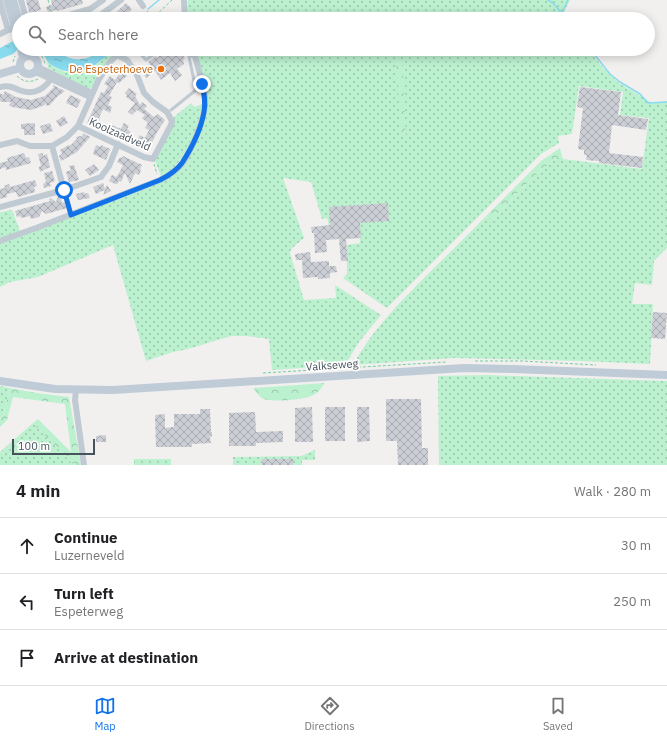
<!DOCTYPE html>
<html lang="en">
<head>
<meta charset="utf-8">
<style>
	body { margin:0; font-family:"IBM Plex Sans",sans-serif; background:#f2f2f2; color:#202124 }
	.scale { position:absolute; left:12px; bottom:10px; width:83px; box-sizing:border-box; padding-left:4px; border:2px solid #46535d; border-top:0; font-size:11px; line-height:14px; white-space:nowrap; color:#46535d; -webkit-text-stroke:3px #fff; paint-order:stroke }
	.stop { position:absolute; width:12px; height:12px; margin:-9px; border:3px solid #1273e9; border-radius:50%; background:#fff }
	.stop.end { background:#1273e9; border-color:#fff; box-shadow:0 1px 4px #0008 }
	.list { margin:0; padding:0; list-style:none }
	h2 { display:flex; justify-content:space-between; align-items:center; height:52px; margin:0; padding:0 16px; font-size:17px }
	h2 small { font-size:13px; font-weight:400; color:#757577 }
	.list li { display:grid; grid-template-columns:26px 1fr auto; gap:12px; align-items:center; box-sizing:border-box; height:56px; padding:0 16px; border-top:1px solid #e0e0e0 }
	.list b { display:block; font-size:15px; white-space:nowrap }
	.list p { margin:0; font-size:13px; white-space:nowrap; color:#757577 }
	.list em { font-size:13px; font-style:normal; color:#757577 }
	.icon { flex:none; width:22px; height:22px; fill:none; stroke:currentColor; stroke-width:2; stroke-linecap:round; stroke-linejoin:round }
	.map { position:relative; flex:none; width:667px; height:465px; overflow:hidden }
	.search { position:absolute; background:#fff; box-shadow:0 2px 10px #0003; left:12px; right:12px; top:12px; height:44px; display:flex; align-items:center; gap:10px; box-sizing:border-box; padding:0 14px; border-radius:22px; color:#757577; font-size:15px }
	.sheet { height:220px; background:#fff }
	nav { display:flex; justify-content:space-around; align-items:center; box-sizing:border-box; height:56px; border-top:1px solid #e0e0e0; background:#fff; font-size:11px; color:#757577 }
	nav a { display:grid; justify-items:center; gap:2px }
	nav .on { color:#1273e9 }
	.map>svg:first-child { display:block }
	.green { fill:url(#green-dots) }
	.forest { fill:url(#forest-crowns) }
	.water { fill:url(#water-ripples) }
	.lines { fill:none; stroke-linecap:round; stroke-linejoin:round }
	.stream { stroke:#88dbef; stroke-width:1.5 }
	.building { fill:url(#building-cross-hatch) }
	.path { stroke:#73d0a1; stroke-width:1; stroke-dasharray:3 2; stroke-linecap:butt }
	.lane { stroke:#bfcad2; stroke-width:3 }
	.street { stroke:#bfcad2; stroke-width:6 }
	.secondary { stroke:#bfcbd7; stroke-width:8 }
	.route { stroke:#1273e9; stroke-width:5 }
	.food-dot { fill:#e8710a; stroke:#fff; stroke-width:1.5 }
	.labels { text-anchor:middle; stroke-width:3.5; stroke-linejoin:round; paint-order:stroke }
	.food-label { font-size:11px; fill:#c56008; stroke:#fff; text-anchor:end }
	.street-label { font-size:11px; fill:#46535d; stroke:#fff }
</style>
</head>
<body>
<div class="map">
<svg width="667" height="465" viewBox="0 0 667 465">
	<defs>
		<pattern id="green-dots" width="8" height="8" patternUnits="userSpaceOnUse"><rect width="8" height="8" fill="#bcf1d0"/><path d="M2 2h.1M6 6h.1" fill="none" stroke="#9bc6ac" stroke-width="1.8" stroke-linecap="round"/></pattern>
		<pattern id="forest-crowns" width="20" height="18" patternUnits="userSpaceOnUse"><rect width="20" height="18" fill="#bcf1d0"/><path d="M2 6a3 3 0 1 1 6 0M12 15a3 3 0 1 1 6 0" fill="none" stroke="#9bc6ac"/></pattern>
		<pattern id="water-ripples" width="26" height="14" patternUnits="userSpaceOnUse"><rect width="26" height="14" fill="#88dbef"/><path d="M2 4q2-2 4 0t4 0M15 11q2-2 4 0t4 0" fill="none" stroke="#71b4c5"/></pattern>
		<pattern id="building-cross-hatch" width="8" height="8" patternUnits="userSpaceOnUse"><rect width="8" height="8" fill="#cbced4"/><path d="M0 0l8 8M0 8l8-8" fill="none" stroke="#a7aaaf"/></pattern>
	</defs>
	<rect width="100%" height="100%" fill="#f2efef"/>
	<path class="green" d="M188,0H570L562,16L565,19H188Z
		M114,49H120L103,67L93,87L90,88H86L48,68L47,61L52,66L65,72L91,68L101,61Z
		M195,49H588L604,69L619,83L652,103L667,101V248L654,261L652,285L635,283L632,304H653L650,364L582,361L454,358L353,365C372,330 399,303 427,275C446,256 466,237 485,217L492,219L497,215C510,201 546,161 562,156L563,159L642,169L649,118L620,115L623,92L579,86L572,134L558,136L559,143L541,154L387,308L343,278L347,274V245L360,243L358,224L329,227L327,218L322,219L311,182L283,178L304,238L291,249L290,253L304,300L336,298L335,285L381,315L359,342L345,365L272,370L269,339L246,336H231L188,349L173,352L146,361L113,245L38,277L10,282L0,287V244L140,189L177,171L206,110Z
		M191,103L194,107L202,104C201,122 186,158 172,169C168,172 164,174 161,176L155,161L174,117Z
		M12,210L20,231L0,238V212Z
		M485,375L667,381V465H439L438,376Z
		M0,386L10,388L3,415L0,419Z
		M33,423L74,465H0V452Z
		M315,450V460H302V465H233V457L301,456Z
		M134,459H171V465H134Z"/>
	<path class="forest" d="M396,59H402L406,139L401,136Z
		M560,148L562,156C546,161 510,201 497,215L492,219L485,217L541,161Z
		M325,383C321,388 318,394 311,396C303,400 270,403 262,398C258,396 256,391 253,388Z
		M10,388L37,393L69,397L81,465H74L33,423L38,419L71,452L65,404L13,397L7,420L0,427V419L3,415Z"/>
	<path class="water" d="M19,38V48L13,54L0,59V48Z
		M39,49C44,49 50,48 55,49C59,50 62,54 65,56C78,63 92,58 102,49H114C95,67 79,80 53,66C46,63 45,54 39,49Z"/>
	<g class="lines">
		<path class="stream" d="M548,0L553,3L567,19
			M148,9L159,0
			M562,13L568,0
			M590,49L610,74L620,82L640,94L648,103L667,102"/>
	</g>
	<path class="building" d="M26,0H38L41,10L36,11L37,14L30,16Z
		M51,0H82L83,4L57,11L56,10L48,12L46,7L52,5Z
		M126,3L132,9L122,19H109Z
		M169,49H178L185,58L183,60L184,64L177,69L182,75L175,81L170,73L161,80L155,71L146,78L143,73L151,67L148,62L156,56L157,58Z
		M120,65H122L127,70L124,73L127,76L119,83L117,82L109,96L112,97L108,105L112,107L110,113L103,109L99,118L100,119L98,124L92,123L91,125L87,123L101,92L104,93L108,86L104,84L110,76L115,80L120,73L116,69Z
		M53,85L65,91L57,97L50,105L47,106L45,103V105L31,110L12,107L9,105L11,102H2L0,101V93L3,95L5,91L16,97L31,100L45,96L54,87Z
		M580,87L621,92L618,115L648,119L646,130L612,125L609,153L643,157L642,168L599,163V161L586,160L587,155H584V150L578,149L583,108L577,107Z
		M129,88L137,94L135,96L140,105L142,102L147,106L144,109L154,117L158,114L165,120L157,132L148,151L139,147L141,141L138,139L140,135L145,138L149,130L145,128L148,123L142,118L145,115L137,110L132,115L128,112L135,103L126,97L127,95L125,93Z
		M70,95L81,100L77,108L66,103Z
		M64,116L68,123L60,127L56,121Z
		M35,123V135H24V129H21V124Z
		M50,123L53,131L43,134L40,126Z
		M124,123L129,126L127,129L131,132L126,141L108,133L112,125L121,129Z
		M83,133L90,137L77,152L61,161L59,156L62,154L60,150L69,145L70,146L77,139L76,137L81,136L82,137Z
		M96,145L100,147L101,145L110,149L106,160L93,154Z
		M24,153L26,158L29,157L31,163L6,170V167L0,169V163L8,161L7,158Z
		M43,153V156L47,154L50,167L40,172L39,167L41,166L38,154Z
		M123,156L142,165L140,169L141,170L139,175L135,173L130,184L125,173L121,182L119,181L117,184H115L109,181L112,175L116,177L118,175L123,165L117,162L120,157L122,158Z
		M94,164L99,170L90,176L85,170Z
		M74,165L79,180L69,182L66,172L71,170L69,166Z
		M52,171L55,181L50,183L51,186L44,188L43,184L46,182L44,173Z
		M35,180L37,186L34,187L35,192L18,197L16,192L7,194V197L0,199V189L5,188L4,186L9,184L10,187Z
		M103,183L105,189L107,185L111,191L103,195L105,190L96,194L93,187Z
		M84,192L85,194L88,193L90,198L78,200L76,194Z
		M58,196H60L62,203L65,202L67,208L46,214L42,211L39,217L31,219L30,216L21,218L20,216L17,217L15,211L50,201L49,199L51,198L56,202Z
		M388,203L389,221L360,223L361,238L346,239L348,261H341L339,239L326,240L327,252L315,253L314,233H312L311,227L330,225L329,207Z
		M310,252L311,262L329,261V266H336L337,272L330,273V278L318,279V277L303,278L302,260H296L295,254Z
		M653,312L667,313L665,339L651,338Z
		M386,399H421L422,448H428V465H398L397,441H386Z
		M312,407L313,442H295V408Z
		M325,407H345V441H325Z
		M357,407H369L370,441L357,442Z
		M200,409H210L211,432H212V436L210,437L211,443L192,444V447H156L155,415L165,414V428L174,427V414H200Z
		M255,412L256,432L283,431V442L256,443V446H229V413Z
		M106,435V442H96V436Z
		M262,459H293V465H262Z"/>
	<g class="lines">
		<path class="path" d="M48,0L52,15
			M147,11L152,18
			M152,19L172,0
			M29,49C38,50 43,55 45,64
			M13,62L15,56
			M17,76C23,82 30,83 38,79
			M154,164L157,174
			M66,196L69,209
			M475,361H522L596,365
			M263,373L446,362"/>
		<path class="lane" d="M136,49L146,60L157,52L155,49
			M157,52L164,49
			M171,110L196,90L189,57L195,55"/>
		<path class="street" d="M21,0L26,19
			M139,0L143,6
			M184,0L185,19
			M0,2L8,30
			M55,19L90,9L103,0
			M95,19L121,0
			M0,34L8,30L19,27
			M38,67L92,93
			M36,72L90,97
			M0,87C8,85 12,87 19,90C34,96 46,89 53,75
			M78,126L144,157L153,159L171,125L172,121L167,112L153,102L144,93L137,75L127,60L117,55
			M0,145L17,141L30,146H52L67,137L78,126L99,79L110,62L123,49
			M52,146L64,190
			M0,207L64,190L101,177L109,166L118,144
			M0,241L36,228L160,180C168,176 176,171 182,164C192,149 207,115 205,97C203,81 197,65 193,49
			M76,390L75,400L84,465"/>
		<path class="secondary" d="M7,0L19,42
			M13,0L19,21
			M21,49L23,58
			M20 65a9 9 0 1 1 18 0a9 9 0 1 1-18 0Z
			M0,74L20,68
			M0,381L55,389L113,390L464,368L513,369L667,375"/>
	</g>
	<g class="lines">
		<path class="route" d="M64,190L71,215L160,180C168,176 176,171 182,163C191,149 201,129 204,112C206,102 204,93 202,84"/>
	</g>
	<circle class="food-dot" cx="161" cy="69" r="4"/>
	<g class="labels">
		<g class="food-label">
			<text x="153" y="73">De Espeterhoeve</text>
		</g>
		<g class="street-label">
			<text transform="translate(120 134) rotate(24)" y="4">Koolzaadveld</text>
			<text transform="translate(332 365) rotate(-4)" y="4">Valkseweg</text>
		</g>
	</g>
</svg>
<div class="scale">100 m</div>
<div class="stop" style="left:64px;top:190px"></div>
<div class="stop end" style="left:202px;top:84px"></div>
<div class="search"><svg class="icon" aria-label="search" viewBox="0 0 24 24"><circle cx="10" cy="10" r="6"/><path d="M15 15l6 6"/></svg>Search here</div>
</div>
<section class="sheet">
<h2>4 min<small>Walk · 280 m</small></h2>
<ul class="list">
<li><svg class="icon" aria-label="ahead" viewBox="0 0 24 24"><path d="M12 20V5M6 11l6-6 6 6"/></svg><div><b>Continue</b><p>Luzerneveld</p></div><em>30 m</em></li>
<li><svg class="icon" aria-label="left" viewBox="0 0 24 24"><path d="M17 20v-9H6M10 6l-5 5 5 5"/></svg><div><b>Turn left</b><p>Espeterweg</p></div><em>250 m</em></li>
<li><svg class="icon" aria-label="arrive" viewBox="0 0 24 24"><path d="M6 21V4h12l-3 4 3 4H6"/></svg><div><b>Arrive at destination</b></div></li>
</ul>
</section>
<nav>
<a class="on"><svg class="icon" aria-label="map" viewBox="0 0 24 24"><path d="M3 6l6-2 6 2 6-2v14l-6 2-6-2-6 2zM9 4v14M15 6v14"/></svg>Map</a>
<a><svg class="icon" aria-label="directions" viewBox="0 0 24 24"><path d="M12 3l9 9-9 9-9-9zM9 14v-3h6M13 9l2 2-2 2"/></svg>Directions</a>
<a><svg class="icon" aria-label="saved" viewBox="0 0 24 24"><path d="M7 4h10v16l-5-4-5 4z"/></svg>Saved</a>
</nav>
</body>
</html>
